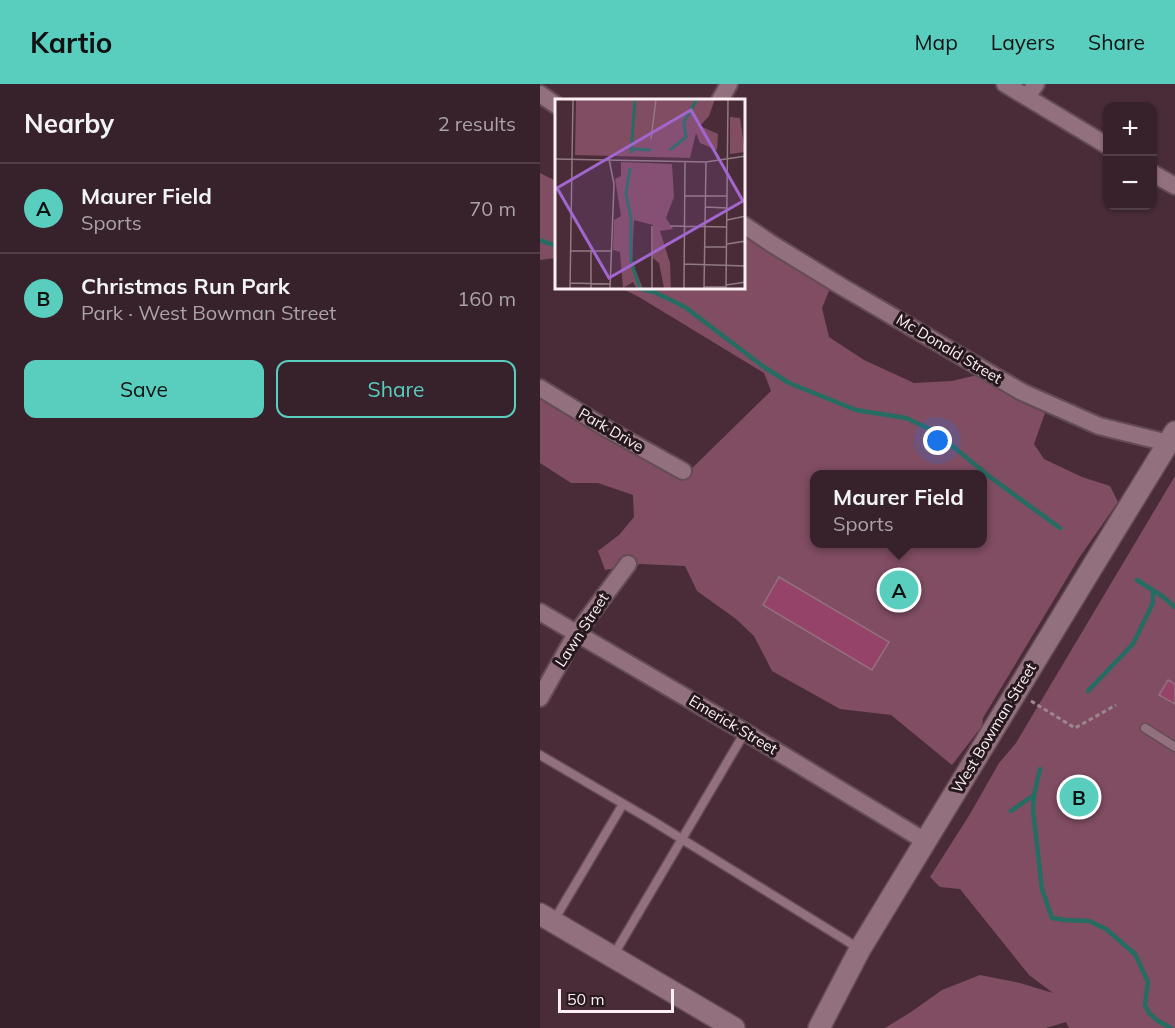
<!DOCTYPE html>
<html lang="en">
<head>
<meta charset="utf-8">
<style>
	body { margin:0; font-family:Mulish,sans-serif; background:#3e2932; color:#f1f3f6 }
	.controls { position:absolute; right:18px; top:18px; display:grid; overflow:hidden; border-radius:12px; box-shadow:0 2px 4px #0004 }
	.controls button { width:54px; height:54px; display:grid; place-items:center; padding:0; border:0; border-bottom:2px solid #513e47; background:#37212a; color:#f1f3f6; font:30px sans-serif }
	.scale { position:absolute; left:18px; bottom:15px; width:116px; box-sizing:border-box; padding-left:6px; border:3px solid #feeff4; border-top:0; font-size:16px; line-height:21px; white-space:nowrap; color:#feeff4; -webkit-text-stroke:4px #26191e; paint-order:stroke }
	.you { position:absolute; left:398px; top:357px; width:21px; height:21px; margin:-15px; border:4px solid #fff; border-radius:50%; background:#1a73e8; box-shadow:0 0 0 9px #1a73e833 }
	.badge { display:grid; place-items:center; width:39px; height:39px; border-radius:50%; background:#59cebf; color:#111; font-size:20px; font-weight:700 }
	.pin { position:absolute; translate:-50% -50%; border:3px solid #fff; box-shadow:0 2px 6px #0006 }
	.popup { position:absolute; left:270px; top:386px; width:177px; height:78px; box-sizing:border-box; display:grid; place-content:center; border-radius:12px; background:#37212a; filter:drop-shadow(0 2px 4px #0005); font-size:20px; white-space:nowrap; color:#aaa3a8 }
	.popup b { font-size:22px; color:#f1f3f6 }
	.popup::after { content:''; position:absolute; left:50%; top:100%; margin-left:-12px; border:12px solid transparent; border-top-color:#37212a }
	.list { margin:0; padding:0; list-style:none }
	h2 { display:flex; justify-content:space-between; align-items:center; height:78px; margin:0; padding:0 24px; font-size:26px }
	h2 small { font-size:20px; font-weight:400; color:#aaa3a8 }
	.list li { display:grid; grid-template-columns:39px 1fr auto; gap:18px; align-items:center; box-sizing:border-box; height:90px; padding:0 24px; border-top:2px solid #513e47 }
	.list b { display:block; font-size:22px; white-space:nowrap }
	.list p { margin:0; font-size:20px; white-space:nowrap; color:#aaa3a8 }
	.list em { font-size:20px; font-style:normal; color:#aaa3a8 }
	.actions { display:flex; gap:12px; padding:18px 24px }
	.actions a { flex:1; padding:14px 0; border:2px solid #59cebf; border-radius:12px; text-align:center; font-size:21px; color:#59cebf }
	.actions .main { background:#59cebf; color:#111 }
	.map { position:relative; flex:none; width:635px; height:944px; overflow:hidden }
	header { display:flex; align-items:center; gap:36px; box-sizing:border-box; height:84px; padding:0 30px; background:#59cebf; color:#111 }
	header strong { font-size:28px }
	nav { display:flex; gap:33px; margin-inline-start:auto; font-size:21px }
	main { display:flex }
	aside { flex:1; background:#37212a }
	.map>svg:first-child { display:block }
	.green { fill:#814d63; fill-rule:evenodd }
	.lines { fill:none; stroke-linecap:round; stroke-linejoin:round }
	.stream { stroke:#256c63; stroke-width:4.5 }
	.building { fill:#964369; stroke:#92707d; stroke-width:1.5 }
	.service-casing { stroke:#644c56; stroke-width:11 }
	.minor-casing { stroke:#644c56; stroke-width:20 }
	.tertiary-casing { stroke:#644c56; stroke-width:24 }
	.path { stroke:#9d878f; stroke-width:3; stroke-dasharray:4.5 3; stroke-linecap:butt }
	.service { stroke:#92707e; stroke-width:8 }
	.minor { stroke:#92707e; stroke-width:16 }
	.tertiary { stroke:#92707e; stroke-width:21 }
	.labels { text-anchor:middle; stroke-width:6; stroke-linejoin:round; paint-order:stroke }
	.street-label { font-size:15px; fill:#feeff4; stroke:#26191e }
	.inset-river { fill:none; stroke:#256c63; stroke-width:3 }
	.inset-road { fill:none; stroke:#917a83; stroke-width:1.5 }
	.view { fill:#a266cf; fill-opacity:0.15; stroke:#a266cf; stroke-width:3 }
	.inset-edge { fill:none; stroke:#feeff4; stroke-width:3 }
</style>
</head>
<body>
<header>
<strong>Kartio</strong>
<nav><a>Map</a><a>Layers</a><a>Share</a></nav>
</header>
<main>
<aside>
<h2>Nearby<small>2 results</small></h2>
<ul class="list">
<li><span class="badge">A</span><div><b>Maurer Field</b><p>Sports</p></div><em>70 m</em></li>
<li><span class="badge">B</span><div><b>Christmas Run Park</b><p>Park · West Bowman Street</p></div><em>160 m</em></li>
</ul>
<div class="actions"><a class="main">Save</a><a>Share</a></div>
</aside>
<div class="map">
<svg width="635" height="944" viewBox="0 0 635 944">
	<rect width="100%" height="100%" fill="#492c38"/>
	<path class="green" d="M0,89L16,97V174L0,176Z
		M204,147L291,202L282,224L289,253L324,276L374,299L412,297L437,291L478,317L505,329L494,360L504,375L542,393L570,402L578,418L539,474L443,634L442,642L412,681L351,631L300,625L232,587L214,552L196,535L157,507L145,482L101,480L65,486L58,467L79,451L94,433L93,411L58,399H31L0,379V308L144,392L231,307L224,289L99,213L81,204H204ZM275,390H443V460H275Z
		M635,392V944H529L526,938L506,944H345L371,928L402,906L440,891L480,899L513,909L489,891L420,805L400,803L390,793L430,730L459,679L476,659Z"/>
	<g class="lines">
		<path class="stream" d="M0,156L16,162
			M97,204L114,208L145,223L224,283L249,299L316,326L366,334L394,347L450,393L520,444
			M597,496L622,512L635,523
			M548,607L593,560L613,519V506
			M494,711L493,726L502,805L512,834L525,836L549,837L566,845L595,870L608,898L605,921L609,929L618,937L631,944
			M471,727L494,711L500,685"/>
	</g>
	<path class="building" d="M239,493L349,558L332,586L223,521Z
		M628,596L635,600V620L619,611Z"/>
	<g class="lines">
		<g class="service-casing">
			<path id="service" d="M605,644L635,663
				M0,671L111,736L320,865
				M13,838L83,720
				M73,872L205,648"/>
		</g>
		<g class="minor-casing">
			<path id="minor" d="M465,0L568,62
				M0,10L16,21
				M487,13L496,0
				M180,16L189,0
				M612,89L635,102
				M204,141L232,160L299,201L482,308L559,342L628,359
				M0,304L64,343L143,387
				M0,528L205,648L385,757
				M0,614L36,550L88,480"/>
		</g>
		<g class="tertiary-casing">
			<path id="tertiary" d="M0,830L194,944
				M279,944L320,865L554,480L635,348"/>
		</g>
		<path class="path" d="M491,617L535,644L576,621"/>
		<use href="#service" class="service"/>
		<use href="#minor" class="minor"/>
		<use href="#tertiary" class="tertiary"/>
	</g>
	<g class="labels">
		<g class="street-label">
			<text transform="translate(409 265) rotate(31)" y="5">Mc Donald Street</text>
			<text transform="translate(71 346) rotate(30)" y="5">Park Drive</text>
			<text transform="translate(42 546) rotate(-57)" y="5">Lawn Street</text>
			<text transform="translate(193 641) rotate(31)" y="5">Emerick Street</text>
			<text transform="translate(454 644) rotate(-59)" y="5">West Bowman Street</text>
		</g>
	</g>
	<g transform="translate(15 15)">
		<rect width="190" height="190" fill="#492c38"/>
		<path d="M21,0H160L154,17L145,27L163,35L162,51L145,44L141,34L135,59L20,56ZM175,18L185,19L190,53L175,55ZM66,63L117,65L119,98L111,119L118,130L105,132L115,164L116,190L109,189L104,164L98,159V126L79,121L77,162L88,190H82L78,183L68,189L65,153L58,151L59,121L66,117L60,80L66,77Z" fill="#814d63"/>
		<path class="inset-river" d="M76,50L96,51M115,51L131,38L129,23L142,0M76,54L80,0M75,69L71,95L76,119V162L85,190"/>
		<path class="inset-road" d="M96,40L101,0M0,60L151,63L191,57M54,60L59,85L55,190M129,97H172M150,108L172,109M172,121L191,117M115,127L172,128M172,145L191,142M149,148H172M16,152H56M129,165L191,167M15,184L56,185M171,186L191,183M149,188H171M15,190L18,0M36,190V152M97,190V127M129,190L130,62M149,190L151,63M171,190L173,0"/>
		<path class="view" d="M136,11L188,102L54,179L2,89Z"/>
		<rect width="190" height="190" class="inset-edge"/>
	</g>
</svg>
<div class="controls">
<button>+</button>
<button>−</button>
</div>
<div class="scale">50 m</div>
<div class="you"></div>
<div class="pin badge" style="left:359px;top:506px">A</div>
<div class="popup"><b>Maurer Field</b>Sports</div>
<div class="pin badge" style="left:539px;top:713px">B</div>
</div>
</main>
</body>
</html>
